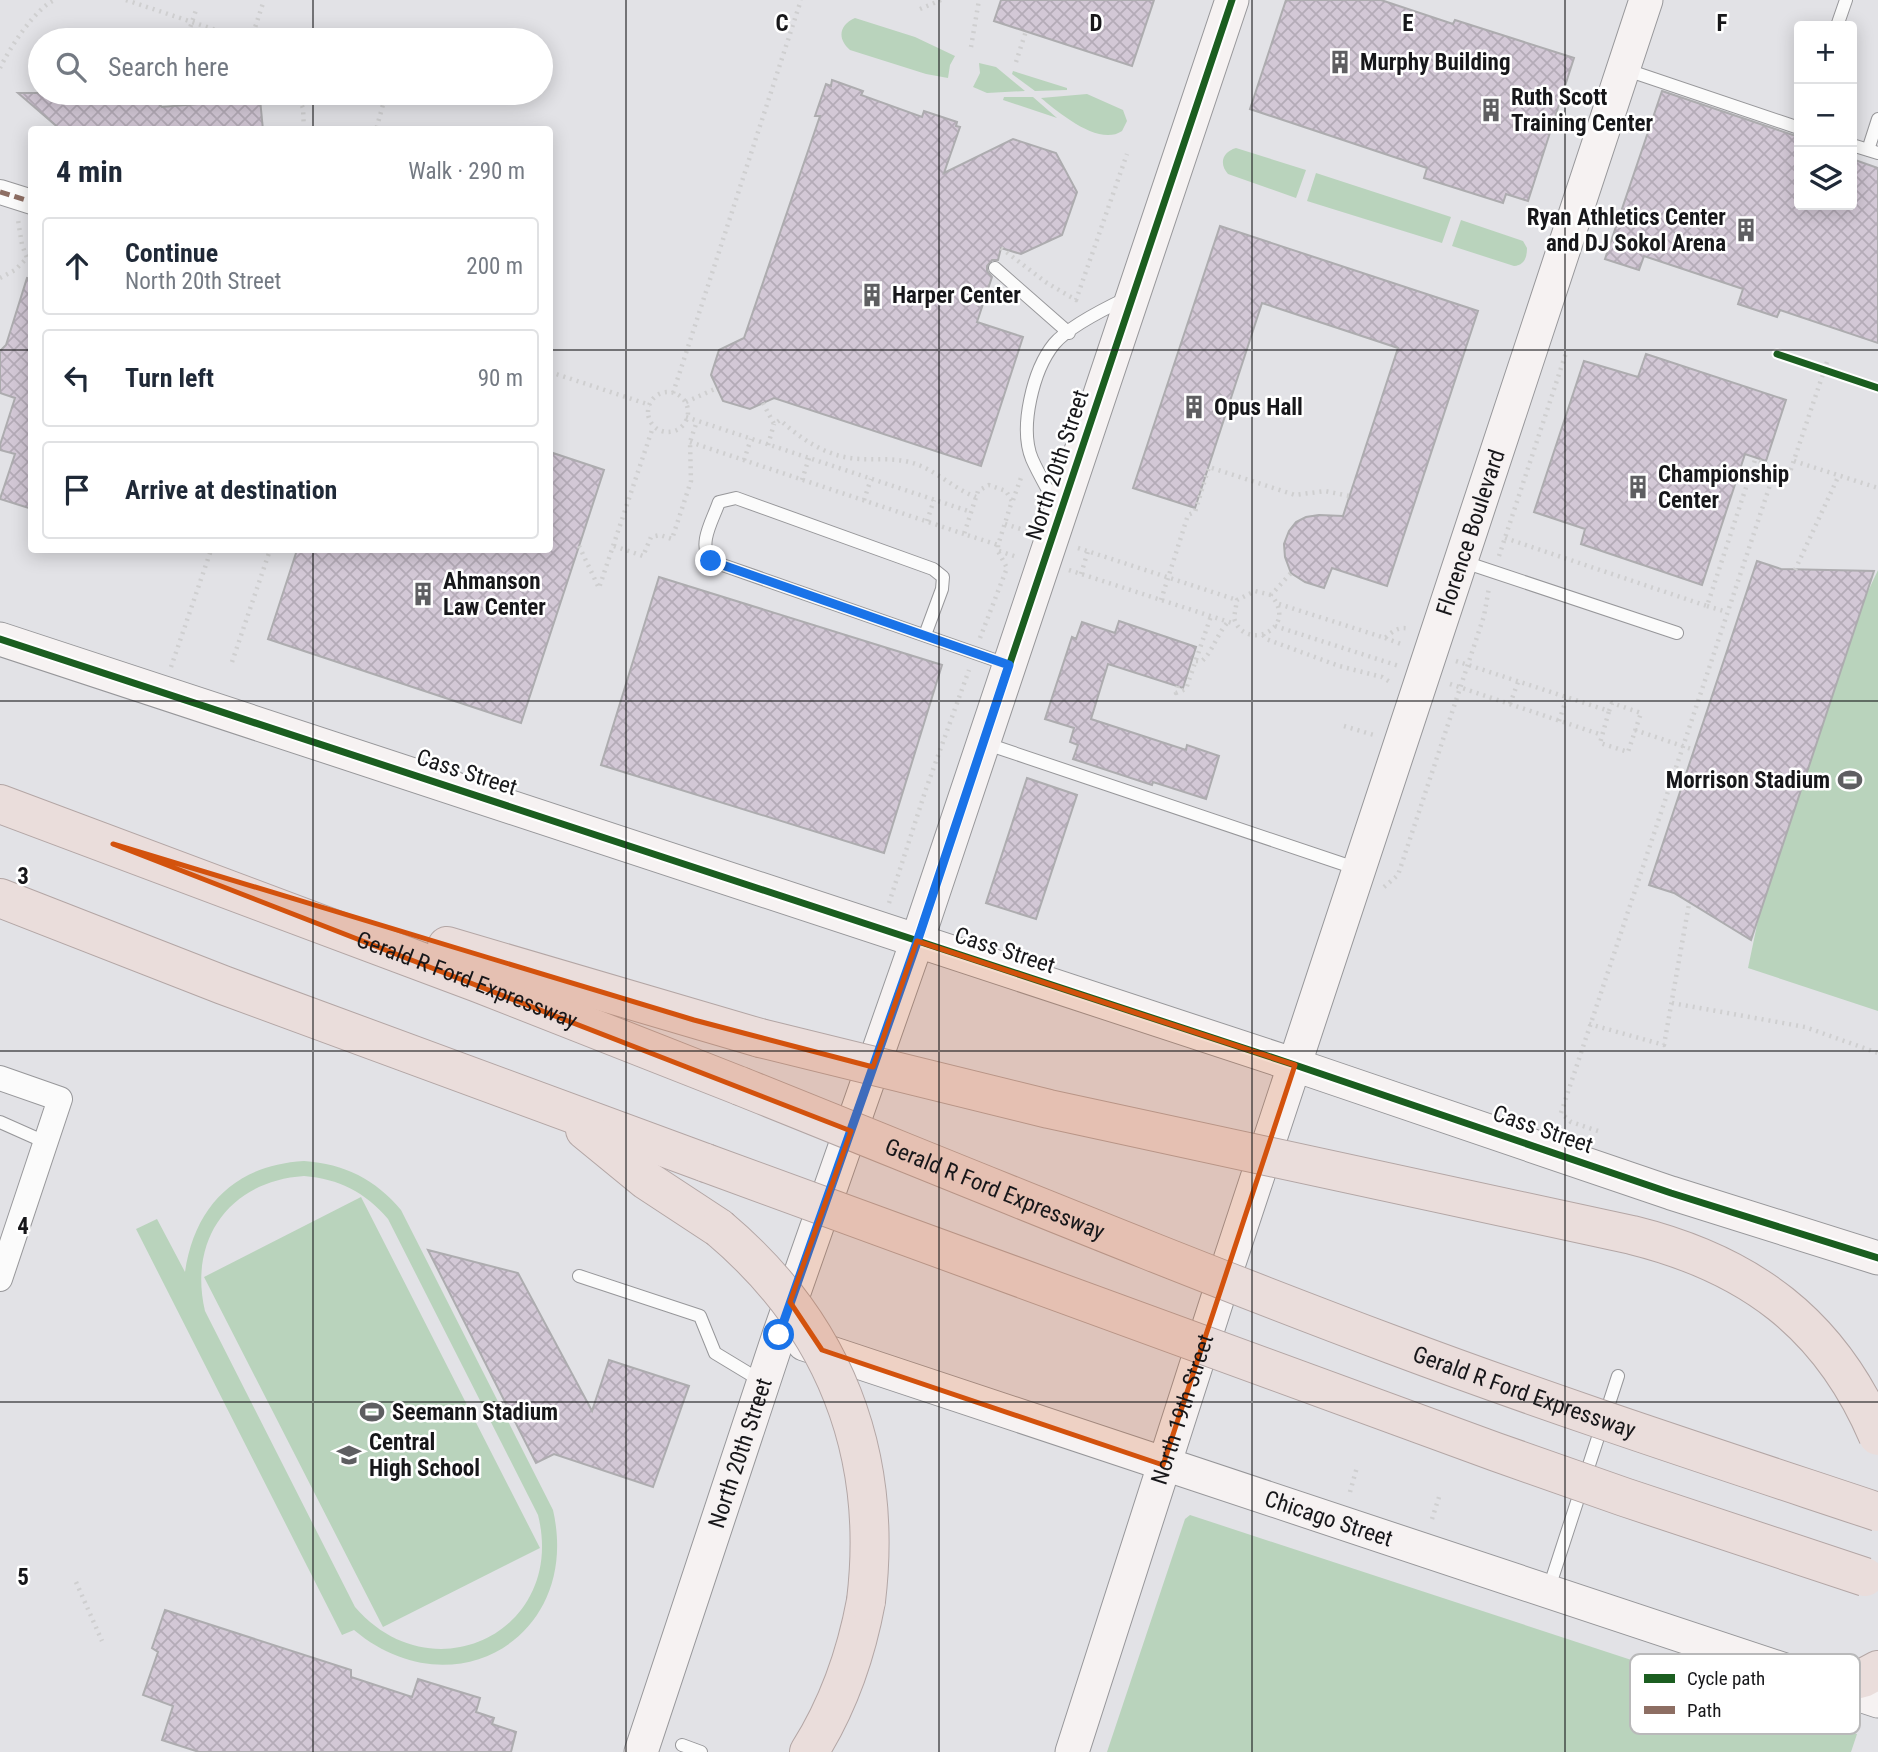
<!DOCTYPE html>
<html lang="en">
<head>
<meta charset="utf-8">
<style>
	body { margin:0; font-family:"Roboto Condensed",sans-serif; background:#f6f6f7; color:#1f2937 }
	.controls { position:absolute; right:21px; top:21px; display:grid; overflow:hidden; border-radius:7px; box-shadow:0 4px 18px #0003 }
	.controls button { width:63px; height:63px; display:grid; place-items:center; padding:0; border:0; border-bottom:2px solid #e0e1e3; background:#fff; color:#1f2937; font:35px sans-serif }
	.stop { position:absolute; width:21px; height:21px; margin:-16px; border:5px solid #1a73e8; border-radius:50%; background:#fff }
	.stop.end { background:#1a73e8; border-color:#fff; box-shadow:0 2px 7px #0008 }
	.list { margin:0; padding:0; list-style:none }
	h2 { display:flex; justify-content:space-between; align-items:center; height:91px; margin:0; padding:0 28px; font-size:30px }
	h2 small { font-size:23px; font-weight:400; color:#747a83 }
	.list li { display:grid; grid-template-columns:46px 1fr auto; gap:21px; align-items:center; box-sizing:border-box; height:98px; margin:0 14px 14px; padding:0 14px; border:2px solid #e0e1e3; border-radius:7px }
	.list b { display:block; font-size:26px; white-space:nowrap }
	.list p { margin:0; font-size:23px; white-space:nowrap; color:#747a83 }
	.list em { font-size:23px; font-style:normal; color:#747a83 }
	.icon { flex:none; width:38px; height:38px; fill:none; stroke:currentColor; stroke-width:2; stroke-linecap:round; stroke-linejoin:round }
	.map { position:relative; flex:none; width:1878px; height:1752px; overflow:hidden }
	.search { position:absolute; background:#fff; box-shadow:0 4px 18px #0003; left:28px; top:28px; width:525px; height:77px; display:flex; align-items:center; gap:18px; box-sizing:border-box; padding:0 24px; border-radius:38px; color:#747a83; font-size:26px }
	.panel { position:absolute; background:#fff; box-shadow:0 4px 18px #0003; left:28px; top:126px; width:525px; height:427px; border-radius:7px }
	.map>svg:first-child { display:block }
	.grass { fill:#b9d3bc; fill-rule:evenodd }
	.building { fill:url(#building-cross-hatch); stroke:#adacaf; stroke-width:2 }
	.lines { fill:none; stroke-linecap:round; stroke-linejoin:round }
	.lane-casing { stroke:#97979a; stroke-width:14 }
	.street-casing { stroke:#97979a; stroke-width:26 }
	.secondary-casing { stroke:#97979a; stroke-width:35 }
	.highway-casing { stroke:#b3a6a5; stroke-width:40 }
	.path { stroke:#cfcfd0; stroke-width:4.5; stroke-dasharray:2 5; stroke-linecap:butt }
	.lane { stroke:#fbfbfb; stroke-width:12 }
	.street { stroke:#fbfbfb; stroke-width:24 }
	.secondary { stroke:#f6f2f2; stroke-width:33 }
	.highway { stroke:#eadddb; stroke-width:38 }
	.highway-bridge-casing { stroke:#b3a6a5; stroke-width:40; stroke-linecap:butt }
	.highway-bridge { stroke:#eadddb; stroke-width:38 }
	.quiet { stroke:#8d6e63; stroke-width:5; stroke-dasharray:10 5; stroke-linecap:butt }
	.cycleway-casing { stroke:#fff; stroke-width:11 }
	.cycleway { stroke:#1b5e20; stroke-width:7 }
	.route { stroke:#1a73e8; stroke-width:9 }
	.marked { fill:#d3520d; fill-opacity:0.2; stroke:#d3520d; stroke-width:5; stroke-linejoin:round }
	.grid { fill:none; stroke:#17171a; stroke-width:2; stroke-opacity:0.55 }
	.labels { text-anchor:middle; stroke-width:5; stroke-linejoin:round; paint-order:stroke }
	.poi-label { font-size:23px; font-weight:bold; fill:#17171a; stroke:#fff; text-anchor:start }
	.street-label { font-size:23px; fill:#17171a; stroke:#fff }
	.key { fill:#fff; stroke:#b9b9ba; stroke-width:2 }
	.key-label { font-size:19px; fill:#17171a }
	.grid-label { font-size:23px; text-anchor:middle; font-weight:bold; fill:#17171a; stroke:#fff; stroke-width:5; stroke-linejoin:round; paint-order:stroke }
</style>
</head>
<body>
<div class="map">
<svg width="1878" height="1752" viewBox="0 0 1878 1752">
	<defs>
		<pattern id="building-cross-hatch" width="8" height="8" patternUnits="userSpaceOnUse" patternTransform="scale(1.75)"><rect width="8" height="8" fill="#d3c8d6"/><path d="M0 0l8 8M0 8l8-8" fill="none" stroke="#b4abb7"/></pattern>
	</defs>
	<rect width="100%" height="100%" fill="#e2e2e6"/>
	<path class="grass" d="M855,18L915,37L955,56L950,65L948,78L926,74L850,50C837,39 839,25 855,18Z
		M979,63L996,67L1025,91L987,93L973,87L980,73Z
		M1013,71L1067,88V90L1035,91L1012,74Z
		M1087,94L1123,110L1127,121L1122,131C1099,147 1058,112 1041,98Z
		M1004,97H1033L1057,118L1003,100Z
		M1236,148L1306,170L1296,198L1228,174C1219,164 1222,152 1236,148Z
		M1316,173L1451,217L1442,243L1307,201Z
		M1461,220L1523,241L1527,248C1527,258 1524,265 1514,266L1452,246Z
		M1878,570V1011L1748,968L1757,925L1780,840L1832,668Z
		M304,1161C345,1164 375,1179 401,1210L553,1510C582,1637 453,1713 354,1630L342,1635L136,1229L157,1219L185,1272C195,1205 236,1165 304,1161ZM304,1176C339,1179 365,1192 388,1219L538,1515C567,1631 433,1697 355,1607L205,1311C188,1239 230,1181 304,1176Z
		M361,1197L540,1548L383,1627L204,1277Z
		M1190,1515L1857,1734L1851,1752H1107L1185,1519Z"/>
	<path class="building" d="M1001,0H1154L1132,66L994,21Z
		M1286,0H1381L1453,24L1455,20L1574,58L1528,201L1506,194L1503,203L1424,178L1427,168L1250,109Z
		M832,80L863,91L861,95L922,117L924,111L957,122L956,126L960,127L944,173L1013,139L1056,153L1077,192L1062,235L1021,254L1001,248L998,260H992L987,266V271L992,277L977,322L1023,337L981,466L774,398L750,409L723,401L711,375L719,350L744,338L820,116H815L826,84L831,86Z
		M1662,91L1799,137V205H1852V159L1878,168V343L1780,310L1777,317L1738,304L1743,289L1644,256L1639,270L1605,259Z
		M18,93H146L162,107L260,99L263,130H61Z
		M1220,226L1478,311L1387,586L1332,568L1324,588L1305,582L1291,573L1285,557L1284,544L1289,531L1296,522L1306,517L1319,515L1343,516L1398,348L1262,303L1195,508L1133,488Z
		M27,278L32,279V509L0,499L15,454L0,450V445L15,398L0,393V351L6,345Z
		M1646,354L1786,400L1766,461L1745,454L1702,585L1581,544L1585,529L1534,512L1584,361L1638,377Z
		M550,452L604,470L521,723L268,639L297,550H550Z
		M1757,561L1781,569L1874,571L1751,940L1674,893L1649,885Z
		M659,577L942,665L884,853L601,765Z
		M1119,621L1196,647L1183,688L1108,664L1091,719L1186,750L1187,745L1219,756L1206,799L1153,782L1152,785L1073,759L1078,745L1070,742L1074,728L1045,719L1072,637L1076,639L1082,622L1115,633Z
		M1027,778L1077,795L1036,919L986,903Z
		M428,1250L518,1273L592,1411L609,1360L689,1386L653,1487L554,1454L536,1463Z
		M165,1610L351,1670V1677L412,1697L418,1679L480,1698L476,1712L494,1718L492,1724L516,1732L511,1752H199L162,1740L173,1706L143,1695L158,1652L152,1648Z"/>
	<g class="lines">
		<g class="lane-casing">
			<path id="lane" d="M1837,26L1846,0
				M1624,69L1799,128
				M1852,145L1878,153
				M1868,150L1878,119
				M995,268L1069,333
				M1057,507C1049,491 1039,475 1032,459C1019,428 1033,370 1054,344C1069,326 1106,308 1127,298
				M1461,561L1677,633
				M925,635L942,589L943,577L933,569L736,498L719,502C713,520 697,544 711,561L1009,665
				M984,743L1358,869
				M0,1122L45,1142
				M579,1276L700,1316L715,1353L763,1382
				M1548,1591L1618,1376
				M682,1745L701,1752"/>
		</g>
		<g class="street-casing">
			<path id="street" d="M0,192L32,202
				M0,1078L60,1099L0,1279"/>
		</g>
		<g class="secondary-casing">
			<g id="secondary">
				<path d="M0,639L1295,1065L1671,1193L1878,1258"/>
				<path id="s1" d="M804,1344L1878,1701"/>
				<path id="s2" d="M641,1752L779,1335L917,941L1232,0"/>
				<path id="s3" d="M1072,1752L1228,1266L1646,0"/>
			</g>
		</g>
		<g class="highway-casing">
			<g id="highway">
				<path id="s4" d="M0,804L478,983L740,1086"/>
				<path d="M0,898L223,985L706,1163"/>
				<path d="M447,946L760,1038"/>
				<path d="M585,1130L646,1180L719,1228"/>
				<path d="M1833,1686L1863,1678L1878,1670"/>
				<path d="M809,1752C838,1706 856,1655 866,1601"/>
			</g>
		</g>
		<path class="path" d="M126,0L246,40
			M920,9L941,0
			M186,40L197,7
			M251,40L264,0
			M971,47L979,0
			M1016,62L1026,31
			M0,68C9,49 36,7 55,0
			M296,93L303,108L304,130
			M362,93L384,101L376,130
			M165,99L167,93
			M1001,248L1047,283L1076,300L1127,154
			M0,278L15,270L27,258L22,245L18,220
			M1777,354L1878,388
			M550,372L650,405
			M648 412a20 20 0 1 1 40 0a20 20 0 1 1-40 0Z
			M673,393L801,0
			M686,402L717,388
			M763,403L774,424L780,420C800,438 823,454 850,458C870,461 890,457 909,462C934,468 952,488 976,497
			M686,417L971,512
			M690,442L964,534
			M768,445L774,424
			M744,460L751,439
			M1794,461L1878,488
			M802,480L809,458
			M864,500L871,479
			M1013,500L1022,475
			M927,521L934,500
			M1005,524L1027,531
			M1505,538L1707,606L1755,460L1790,472L1827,362
			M579,546L599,588L653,427
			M614,546L643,556L651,537L660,535L672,539L691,481L690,442L697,421
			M1078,548L1237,600
			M999,551L1017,557
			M1499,556L1566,353
			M1069,570L1235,624
			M1795,570L1839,475
			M1081,574L1088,551
			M1271,595L1255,591L1237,600L1234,618C1244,653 1300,629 1271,595L1291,573
			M1161,600L1188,515L1195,512L1209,467L1295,495L1325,491L1349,496
			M1279,604L1385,638C1393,631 1399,626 1410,629
			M1707,606L1727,612
			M1275,626L1399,666
			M1263,635L1266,639L1339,666L1382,677L1390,682
			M980,638L1007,568L998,551V545L1012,501L1006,491L989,485L978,491L964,534L998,545
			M1385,638L1404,645
			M1196,661H1202C1213,651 1217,634 1228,622
			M1456,661L1609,711L1612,703L1641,713L1628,752L1600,743L1609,711
			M232,662L270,550
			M171,667L211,550
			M1450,684L1602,735
			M1178,686L1176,693L1186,689L1211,616
			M1510,704L1518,682
			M1559,721L1567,697
			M1344,726L1374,735L1375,732
			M1635,730L1694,750
			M1384,887L1398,875L1484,616L1489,588
			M889,903L926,789L969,670
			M1672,1003L1805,1027L1878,1053
			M1589,1024L1664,1045L1689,904
			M1598,1131L1571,1122L1561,1113L1776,467
			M1350,1492L1357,1467
			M1432,1519L1440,1494
			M76,1582L102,1641"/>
		<use href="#lane" class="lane"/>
		<use href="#street" class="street"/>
		<use href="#secondary" class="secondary"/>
		<use href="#highway" class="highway"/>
		<g class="highway-bridge-casing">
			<g id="highway-bridge">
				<path d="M760,1038L1049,1109L1632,1235C1749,1264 1830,1323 1878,1436"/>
				<path id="s5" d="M740,1086C957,1173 1174,1263 1393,1345C1553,1405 1716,1458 1878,1512"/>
				<path d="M706,1163L1496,1452L1624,1497L1865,1577"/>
				<path d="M719,1228C834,1325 884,1452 866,1601"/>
			</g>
		</g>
		<use href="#highway-bridge" class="highway-bridge"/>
		<path class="quiet" d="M0,192L32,202"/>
		<g class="cycleway-casing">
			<path id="cycleway" d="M1777,354L1878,388
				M0,639L1295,1065L1671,1193L1878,1258
				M917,941L1232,0"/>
		</g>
		<use href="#cycleway" class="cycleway"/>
	</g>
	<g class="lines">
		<path class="route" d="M711,561L1009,665L917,942L779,1335"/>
	</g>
	<path class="marked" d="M113,844L694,1020L873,1067L917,941L1295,1065L1163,1465L822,1350L790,1302L851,1131Z"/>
	<path class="grid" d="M313,0V40M626,0V1752M939,0V1752M1252,0V1752M1565,0V1752M313,93V130M0,350H32M550,350H1878M313,550V1752M0,701H1878M0,1051H1878M0,1402H1878"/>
	<defs>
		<g id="building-bare" transform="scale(1.89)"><path d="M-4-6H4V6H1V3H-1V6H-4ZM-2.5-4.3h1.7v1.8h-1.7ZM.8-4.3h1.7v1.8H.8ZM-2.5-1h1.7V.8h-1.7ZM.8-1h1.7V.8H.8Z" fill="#5e5e61" stroke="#fff" stroke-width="2.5" paint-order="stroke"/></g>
		<g id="stadium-bare" transform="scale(1.89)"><path d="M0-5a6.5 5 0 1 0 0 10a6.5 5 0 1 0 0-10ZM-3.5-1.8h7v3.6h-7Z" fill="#5e5e61" stroke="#fff" stroke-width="2.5" paint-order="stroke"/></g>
		<g id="school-bare" transform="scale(1.89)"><path d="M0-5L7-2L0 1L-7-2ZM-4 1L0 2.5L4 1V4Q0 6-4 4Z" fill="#5e5e61" stroke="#fff" stroke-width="2.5" paint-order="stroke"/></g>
	</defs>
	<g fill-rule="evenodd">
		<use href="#building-bare" x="1340" y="62"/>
		<use href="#building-bare" x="1491" y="110"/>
		<use href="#building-bare" x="1746" y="230"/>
		<use href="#building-bare" x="872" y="295"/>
		<use href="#building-bare" x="1194" y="407"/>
		<use href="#building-bare" x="1638" y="487"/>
		<use href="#building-bare" x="423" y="594"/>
		<use href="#stadium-bare" x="1850" y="780"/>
		<use href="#stadium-bare" x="372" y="1412"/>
		<use href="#school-bare" x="349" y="1455"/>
	</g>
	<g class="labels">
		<g class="poi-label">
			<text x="1360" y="70">Murphy Building</text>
			<text x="1511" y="105">Ruth Scott<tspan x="1511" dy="26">Training Center</tspan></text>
			<text x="1726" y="225" text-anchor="end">Ryan Athletics Center<tspan x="1726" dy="26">and DJ Sokol Arena</tspan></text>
			<text x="892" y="303">Harper Center</text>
			<text x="1214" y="415">Opus Hall</text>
			<text x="1658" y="482">Championship<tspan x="1658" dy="26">Center</tspan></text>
			<text x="443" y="589">Ahmanson<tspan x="443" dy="26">Law Center</tspan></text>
			<text x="1830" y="788" text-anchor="end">Morrison Stadium</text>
			<text x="392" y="1420">Seemann Stadium</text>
			<text x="369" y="1450">Central<tspan x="369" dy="26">High School</tspan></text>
		</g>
		<g class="street-label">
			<text transform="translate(1057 465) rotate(-72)" y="8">North 20th Street</text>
			<text dy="8" stroke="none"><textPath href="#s3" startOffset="1283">Florence Boulevard</textPath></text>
			<text transform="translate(467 772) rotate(18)" y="8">Cass Street</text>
			<text transform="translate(1005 950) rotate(18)" y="8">Cass Street</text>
			<text dy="8" stroke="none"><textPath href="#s4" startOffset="499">Gerald R Ford Expressway</textPath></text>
			<text transform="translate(1543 1129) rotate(19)" y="8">Cass Street</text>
			<text dy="8" stroke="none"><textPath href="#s5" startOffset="275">Gerald R Ford Expressway</textPath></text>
			<text dy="8" stroke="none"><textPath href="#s5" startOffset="842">Gerald R Ford Expressway</textPath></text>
			<text dy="8" stroke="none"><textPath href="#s3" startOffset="360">North 19th Street</textPath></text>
			<text dy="8" stroke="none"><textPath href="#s2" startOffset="315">North 20th Street</textPath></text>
			<text dy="8" stroke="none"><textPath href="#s1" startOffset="553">Chicago Street</textPath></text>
		</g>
	</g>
	<rect x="1630" y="1654" width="230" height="80" rx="10" class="key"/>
	<rect x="1644" y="1674" width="31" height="9" fill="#1b5e20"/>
	<rect x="1644" y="1706" width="31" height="8" fill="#8d6e63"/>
	<g class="key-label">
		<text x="1687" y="1685">Cycle path</text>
		<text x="1687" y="1717">Path</text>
	</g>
	<g class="grid-label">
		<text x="782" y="31">C</text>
		<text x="1096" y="31">D</text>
		<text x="1408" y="31">E</text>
		<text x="1722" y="31">F</text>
		<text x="23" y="884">3</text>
		<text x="23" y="1234">4</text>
		<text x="23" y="1585">5</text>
	</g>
</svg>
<div class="controls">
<button>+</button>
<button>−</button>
<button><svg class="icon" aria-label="layers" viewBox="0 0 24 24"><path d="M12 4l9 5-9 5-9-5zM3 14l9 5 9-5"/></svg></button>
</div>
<div class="stop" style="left:779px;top:1335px"></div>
<div class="stop end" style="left:711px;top:561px"></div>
<div class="search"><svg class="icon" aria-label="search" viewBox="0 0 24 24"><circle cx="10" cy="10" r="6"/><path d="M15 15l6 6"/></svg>Search here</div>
<section class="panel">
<h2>4 min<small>Walk · 290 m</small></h2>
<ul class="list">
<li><svg class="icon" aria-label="ahead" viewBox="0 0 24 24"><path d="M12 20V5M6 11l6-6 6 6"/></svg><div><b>Continue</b><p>North 20th Street</p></div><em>200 m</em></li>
<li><svg class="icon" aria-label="left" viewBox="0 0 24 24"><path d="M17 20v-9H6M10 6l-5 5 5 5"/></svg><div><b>Turn left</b></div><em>90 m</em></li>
<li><svg class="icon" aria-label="arrive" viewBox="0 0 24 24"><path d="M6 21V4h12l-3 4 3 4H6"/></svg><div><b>Arrive at destination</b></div></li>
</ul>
</section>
</div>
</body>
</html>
